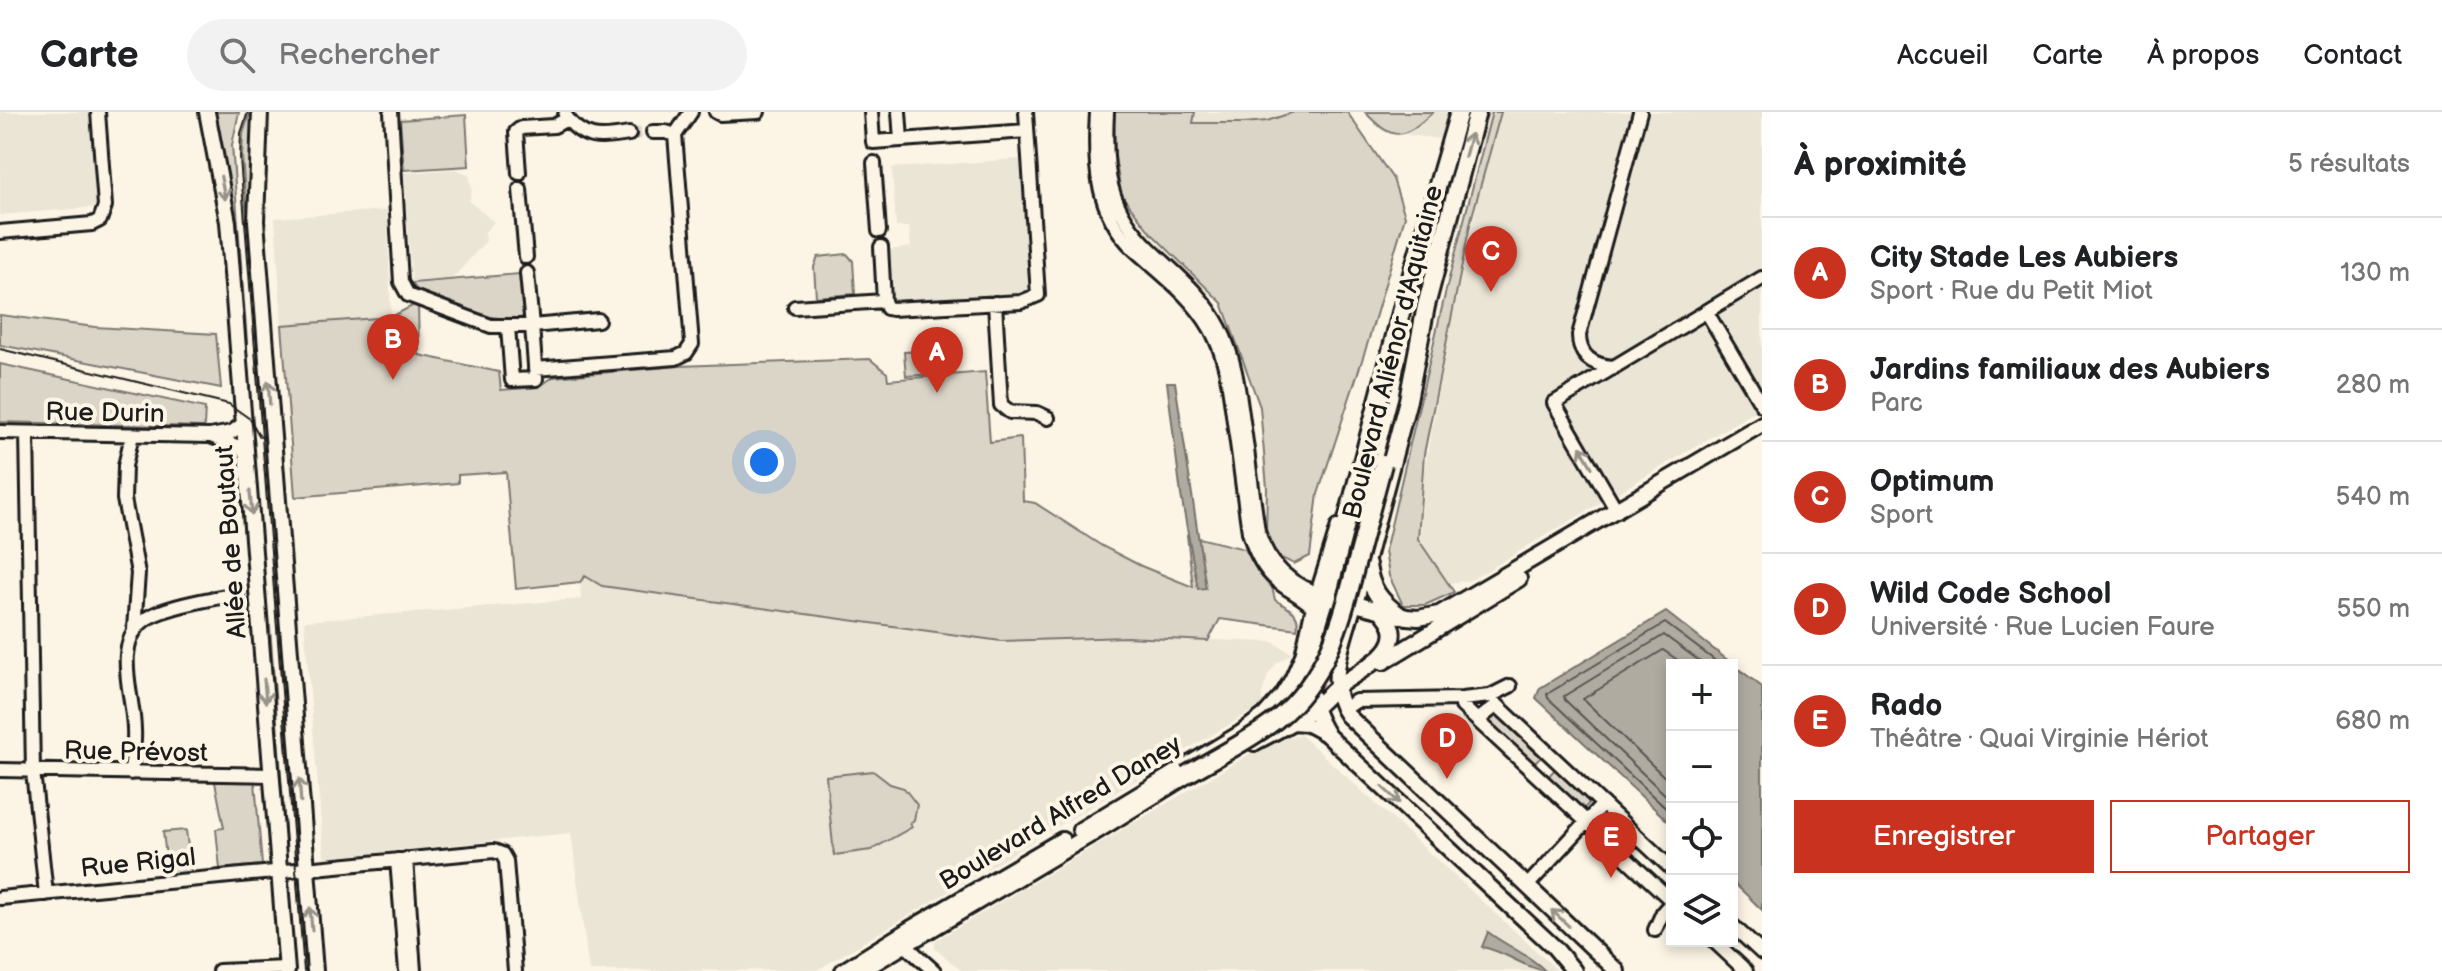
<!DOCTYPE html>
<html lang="fr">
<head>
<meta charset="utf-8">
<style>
	body { margin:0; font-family:"Balsamiq Sans",sans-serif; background:#f2f2f2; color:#202124 }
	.controls { position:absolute; right:24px; bottom:24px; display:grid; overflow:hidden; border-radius:0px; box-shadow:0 4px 12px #0003 }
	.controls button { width:72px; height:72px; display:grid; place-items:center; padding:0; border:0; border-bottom:2px solid #e0e0e0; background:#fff; color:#202124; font:40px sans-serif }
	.you { position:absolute; left:764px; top:350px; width:28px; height:28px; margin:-20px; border:6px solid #fff; border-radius:50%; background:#1a73e8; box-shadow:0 0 0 12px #1a73e833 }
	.badge { display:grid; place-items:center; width:52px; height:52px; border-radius:50%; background:#c8321e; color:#fff; font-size:26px; font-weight:700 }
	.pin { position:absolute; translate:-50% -66px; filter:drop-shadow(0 2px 4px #0008) }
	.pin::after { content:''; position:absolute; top:42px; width:28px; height:24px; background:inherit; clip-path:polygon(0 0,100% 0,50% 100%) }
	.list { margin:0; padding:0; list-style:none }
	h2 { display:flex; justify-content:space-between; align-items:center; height:104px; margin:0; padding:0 32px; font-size:34px }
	h2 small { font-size:26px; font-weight:400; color:#757577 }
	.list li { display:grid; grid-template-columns:52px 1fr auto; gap:24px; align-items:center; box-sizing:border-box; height:112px; padding:0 32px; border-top:2px solid #e0e0e0 }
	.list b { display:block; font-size:30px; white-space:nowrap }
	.list p { margin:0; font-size:26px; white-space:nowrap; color:#757577 }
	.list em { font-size:26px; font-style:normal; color:#757577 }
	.actions { display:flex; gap:16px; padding:24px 32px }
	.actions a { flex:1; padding:18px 0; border:2px solid #c8321e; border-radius:0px; text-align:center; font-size:28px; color:#c8321e }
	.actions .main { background:#c8321e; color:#fff }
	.icon { flex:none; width:44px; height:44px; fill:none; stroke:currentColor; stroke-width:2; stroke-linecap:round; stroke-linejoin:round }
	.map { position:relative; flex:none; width:1762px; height:859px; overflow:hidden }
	header { display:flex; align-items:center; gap:48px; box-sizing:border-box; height:112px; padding:0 40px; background:#fff; border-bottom:2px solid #e0e0e0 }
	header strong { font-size:38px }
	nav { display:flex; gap:44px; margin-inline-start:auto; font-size:28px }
	.search { width:560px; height:72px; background:#f2f2f2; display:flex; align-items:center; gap:20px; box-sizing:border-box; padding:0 28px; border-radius:44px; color:#757577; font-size:30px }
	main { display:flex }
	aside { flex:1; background:#fff }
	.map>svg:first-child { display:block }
	.built { fill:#ebe5d6 }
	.green { fill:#dbd5c8; stroke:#7c7872; stroke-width:2 }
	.water { fill:#b0aba1; stroke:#75726c; stroke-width:2 }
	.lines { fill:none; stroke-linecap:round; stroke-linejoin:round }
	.shore { stroke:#575551; stroke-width:2 }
	.minor-tunnel { stroke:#dad4c7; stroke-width:12; stroke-dasharray:12 6; stroke-linecap:butt }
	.minor-casing { stroke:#1c1c1c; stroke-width:18 }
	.major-casing { stroke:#1c1c1c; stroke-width:20 }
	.highway-casing { stroke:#1c1c1c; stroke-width:22 }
	.minor { stroke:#fcf5e5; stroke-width:12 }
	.major { stroke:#fcf5e5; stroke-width:14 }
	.highway { stroke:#fcf5e5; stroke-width:16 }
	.tram { stroke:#1c1c1c; stroke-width:2 }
	.highway-bridge-casing { stroke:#1c1c1c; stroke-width:22; stroke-linecap:butt }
	.highway-bridge { stroke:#fcf5e5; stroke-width:16 }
	.oneway { stroke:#97938b }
	.labels { text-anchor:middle; stroke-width:8; stroke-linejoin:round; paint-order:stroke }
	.street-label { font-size:26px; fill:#1c1c1c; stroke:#fcf5e5 }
</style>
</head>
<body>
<header>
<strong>Carte</strong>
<div class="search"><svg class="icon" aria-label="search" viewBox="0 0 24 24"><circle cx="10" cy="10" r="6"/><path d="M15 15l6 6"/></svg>Rechercher</div>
<nav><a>Accueil</a><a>Carte</a><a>À propos</a><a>Contact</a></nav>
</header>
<main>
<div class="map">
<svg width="1762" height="859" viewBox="0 0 1762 859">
	<rect width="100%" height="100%" fill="#fcf5e5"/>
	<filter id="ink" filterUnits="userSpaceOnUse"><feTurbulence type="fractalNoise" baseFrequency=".0125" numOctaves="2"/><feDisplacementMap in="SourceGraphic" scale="16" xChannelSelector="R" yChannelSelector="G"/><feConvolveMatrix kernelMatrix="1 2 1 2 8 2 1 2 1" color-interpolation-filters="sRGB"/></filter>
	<g filter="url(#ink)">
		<path class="built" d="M0,0H89L98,95L0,103Z
			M1195,0H1294L1267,9L1243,11H1193Z
			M1365,0H1762V295L1471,468L1450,471L1434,453L1420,427L1424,360L1447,232L1489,34L1382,19Z
			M1020,47L1031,180L893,191L889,138L911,135L909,115H896L892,56Z
			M456,57L469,63L472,79L469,89L494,110L485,120L486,129L451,168L412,171L404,61Z
			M387,98L391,205L282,213L275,106Z
			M585,463L602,474L999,529L1128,525L1273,530L1292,541L1276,552L1268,563L1262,581V593L817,858L589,859L571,721L324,746L304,509L581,487L580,470Z
			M1300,622L1558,859H962L935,837V829L1265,633Z"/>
		<path class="green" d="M212,0H239L232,33L247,230L244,251Z
			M250,0H255L271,353H267L242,45L243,22Z
			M1114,0H1195L1193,11H1243L1267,9L1294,0H1347L1393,67L1405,104L1368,230L1318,382L1310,444L1294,452L1277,444L1266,423L1267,376L1260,295L1222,191L1150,120L1121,82L1115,45Z
			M1365,0H1433C1403,28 1393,30 1365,0Z
			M1492,0H1501L1471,108L1424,342L1418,427L1454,480L1425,493H1403L1389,464L1385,439L1447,174Z
			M466,3L469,54L404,58L400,8Z
			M847,142L853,149L855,182L816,185L814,155L818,145Z
			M519,162L523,204L518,208L490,205L418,180L412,171Z
			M418,191L419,243L499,260L501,278L539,275L553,265L679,254L870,247L887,261L888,268L985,260L990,330L1021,326L1023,389L1035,391L1102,434L1141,454L1193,475L1187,423L1245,437L1258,460L1272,475L1275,488C1289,497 1301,500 1297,517L1220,507L1208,529L1127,525L1001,529L602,474L585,464L580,470L516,477L506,360L458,363V371L295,385L282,213L391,205Z
			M0,203L95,215L216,222L221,276L0,233Z
			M945,238L947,261L906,264L904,240Z
			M0,252L205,296L204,315L0,310Z
			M279,513H283L300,731L296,732Z
			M266,514H270L286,732L282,733Z
			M1494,601L1541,645L1533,653L1487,609Z
			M1555,657L1590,690L1582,699L1547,666Z
			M873,659L890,672L904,676L917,693L914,708L910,711L912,715L871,738L834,743L826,664Z
			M215,670H255L262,753L220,757L216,717L224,716Z
			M1606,705L1637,735L1629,743L1599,713Z
			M186,718L191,760L168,762L163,720Z"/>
		<path class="water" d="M1167,270H1175L1206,476L1198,477L1181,383Z
			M1666,500L1762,575V798L1732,769V553H1672V713L1536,586L1540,576Z
			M1488,820C1506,834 1532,844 1545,859C1522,855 1505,839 1482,835Z"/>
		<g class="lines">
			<path class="shore" d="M1672,672L1583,587L1663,538L1685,553
				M1672,689L1565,588L1564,584L1664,523L1705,553
				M1672,702L1548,586L1547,582L1665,511L1721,553"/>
			<path class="minor-tunnel" d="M629,22L653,20"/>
			<g class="minor-casing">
				<path id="minor" d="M391,0L401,170L408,183L491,214H532L536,267L512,268L508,215
					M716,0L720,2L758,0
					M871,0L873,30L1027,19
					M899,0L901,28
					M1097,0C1094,50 1095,100 1134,137C1161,162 1191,183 1210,216C1228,247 1230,283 1235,317C1240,351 1244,386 1249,420C1254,438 1262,456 1277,469C1293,482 1309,487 1321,505
					M1107,0C1104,57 1107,97 1152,139C1177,163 1204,184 1220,216C1236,248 1239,282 1244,316C1249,351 1253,385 1258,419C1268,454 1292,475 1327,485
					M565,3C582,29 601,27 629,22
					M653,20H666L675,23L691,0
					M874,51L879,119
					M519,61L516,20L521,16L554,14L567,7
					M520,77L526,145
					M0,120L92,112L100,108L105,94L98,0
					M881,135L884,189
					M527,161L532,214L598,208
					M884,189L887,196L892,197L1021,190L1038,183L1026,0
					M995,191L1001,293L1010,300L1037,301L1048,306
					M795,195L884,189
					M1706,199L1762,293
					M1613,255C1593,253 1579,245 1579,223L1640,0
					M535,257L676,246L686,241L692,232L675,23
					M0,320L210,324L232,320L244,311
					M27,321L33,659L46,782
					M132,323L125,354L124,387L138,461L134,517
					M213,325L237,334L247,341
					M1617,399L1554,291L1762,166
					M1302,543L1313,494L1338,414
					M1462,587V594L1672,789
					M1343,598L1356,589L1462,587L1490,584L1510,574
					M1478,608L1497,593L1672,757
					M1291,611L1306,612L1328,624
					M0,658L272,663
					M131,661C132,647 135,632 134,618C134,585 113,535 142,510C158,495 215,486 237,482
					M406,747L414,859
					M397,748L406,859
					M1527,774L1603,692
					M0,786L494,739L502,742L506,749L515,859
					M1732,813L1762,841
					M1655,818L1663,800L1672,790
					M1714,829L1746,859
					M905,833L934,859
					M219,859L287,856"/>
			</g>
			<g class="major-casing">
				<path id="major" d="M207,0L228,110L287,859
					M260,0L256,109L315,859
					M1354,492C1345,526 1324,570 1347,603L1617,859
					M1383,550L1519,467
					M1254,631C1274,620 1296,610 1314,596C1322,590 1329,581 1337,575C1360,557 1418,535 1380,498
					M1080,718L1241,621L1265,603L1282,584L1292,568L1307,534
					M843,859L910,817L1062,728
					M861,859L1100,717
					M1574,859L1554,835L1328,624C1297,576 1311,535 1327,485L1407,505L1418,506L1439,502L1762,312"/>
			</g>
			<g class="highway-casing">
				<path id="highway" d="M1367,453C1370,476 1380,490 1399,503
					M1327,485L1404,189L1459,0
					M1354,492L1408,288L1426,194L1477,0
					M1092,721L1186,663"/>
			</g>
			<use href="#minor" class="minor"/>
			<use href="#major" class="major"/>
			<use href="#highway" class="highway"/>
			<path class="tram" d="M248,0L241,21L240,46L304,859
				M0,237L229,292L250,307L260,325"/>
			<g class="highway-bridge-casing">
				<path id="highway-bridge" d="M1186,663C1216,645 1249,629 1276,608C1326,568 1341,512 1356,453C1365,420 1374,386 1383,352"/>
			</g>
			<use href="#highway-bridge" class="highway-bridge"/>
		</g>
		<defs><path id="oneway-shaft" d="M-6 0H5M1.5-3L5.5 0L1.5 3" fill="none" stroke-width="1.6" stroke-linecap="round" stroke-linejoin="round" transform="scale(2)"/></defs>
		<g class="oneway">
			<use href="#oneway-shaft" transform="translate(1468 33) rotate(-75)"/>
			<use href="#oneway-shaft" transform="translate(223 76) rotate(79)"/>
			<use href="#oneway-shaft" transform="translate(269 281) rotate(-94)"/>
			<use href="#oneway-shaft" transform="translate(1586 345) rotate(-120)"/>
			<use href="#oneway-shaft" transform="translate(251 391) rotate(85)"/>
			<use href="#oneway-shaft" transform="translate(265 579) rotate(85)"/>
			<use href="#oneway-shaft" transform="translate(300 678) rotate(-94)"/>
			<use href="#oneway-shaft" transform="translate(1391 683) rotate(43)"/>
			<use href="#oneway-shaft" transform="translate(1560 806) rotate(-137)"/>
			<use href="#oneway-shaft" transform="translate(311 807) rotate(-95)"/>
		</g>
	</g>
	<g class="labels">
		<g class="street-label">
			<text transform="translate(1392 240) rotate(-76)" y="9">Boulevard Aliénor d'Aquitaine</text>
			<text transform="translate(105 300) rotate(1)" y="9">Rue Durin</text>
			<text transform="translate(230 430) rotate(-94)" y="9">Allée de Boutaut</text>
			<text transform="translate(136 639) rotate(1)" y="9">Rue Prévost</text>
			<text transform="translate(1060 700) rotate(-31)" y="9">Boulevard Alfred Daney</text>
			<text transform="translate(138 750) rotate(-6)" y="9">Rue Rigal</text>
		</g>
	</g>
</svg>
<div class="controls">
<button>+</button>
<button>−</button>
<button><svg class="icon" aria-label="locate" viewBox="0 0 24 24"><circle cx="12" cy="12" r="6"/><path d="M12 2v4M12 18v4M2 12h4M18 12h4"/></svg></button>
<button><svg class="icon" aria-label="layers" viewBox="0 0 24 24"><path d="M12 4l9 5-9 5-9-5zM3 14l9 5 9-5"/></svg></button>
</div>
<div class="you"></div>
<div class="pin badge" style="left:937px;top:281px">A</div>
<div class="pin badge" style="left:393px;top:268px">B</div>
<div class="pin badge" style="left:1491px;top:180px">C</div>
<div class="pin badge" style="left:1447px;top:667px">D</div>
<div class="pin badge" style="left:1611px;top:766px">E</div>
</div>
<aside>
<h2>À proximité<small>5 résultats</small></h2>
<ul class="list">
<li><span class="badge">A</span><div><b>City Stade Les Aubiers</b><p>Sport · Rue du Petit Miot</p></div><em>130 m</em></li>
<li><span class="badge">B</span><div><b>Jardins familiaux des Aubiers</b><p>Parc</p></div><em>280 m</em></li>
<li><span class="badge">C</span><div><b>Optimum</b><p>Sport</p></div><em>540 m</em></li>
<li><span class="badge">D</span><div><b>Wild Code School</b><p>Université · Rue Lucien Faure</p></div><em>550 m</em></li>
<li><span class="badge">E</span><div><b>Rado</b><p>Théâtre · Quai Virginie Hériot</p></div><em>680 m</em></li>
</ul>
<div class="actions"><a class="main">Enregistrer</a><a>Partager</a></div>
</aside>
</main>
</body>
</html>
